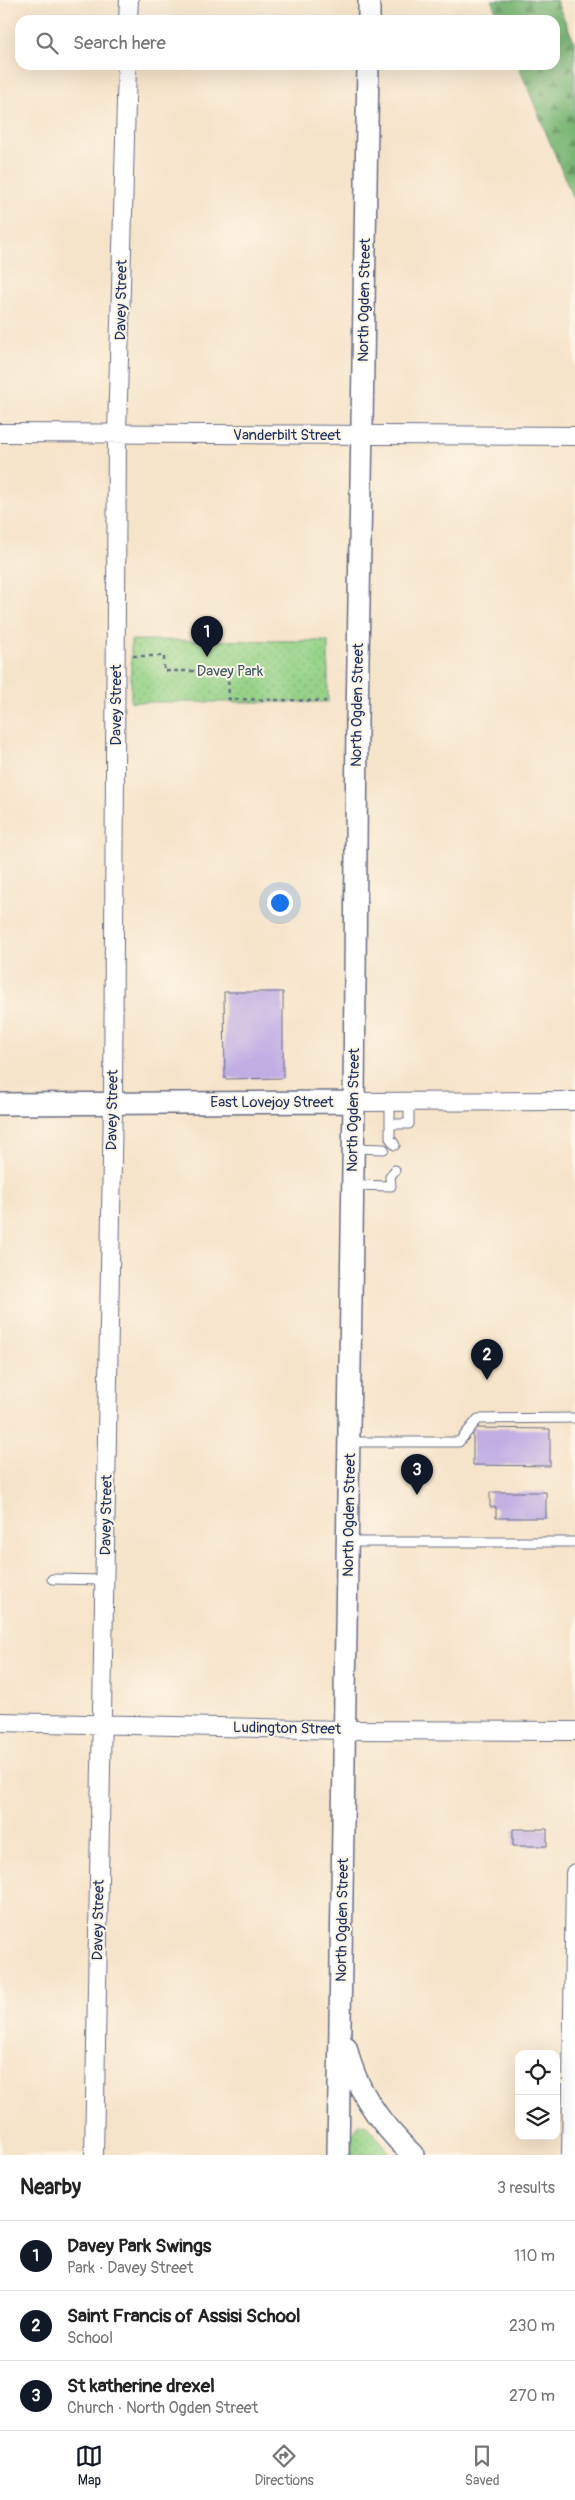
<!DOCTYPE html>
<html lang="en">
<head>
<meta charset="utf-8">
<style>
	body { margin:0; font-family:Pangolin,sans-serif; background:#f6f6f6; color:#222 }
	.controls { position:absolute; right:15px; bottom:15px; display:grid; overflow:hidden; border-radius:10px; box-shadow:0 5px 20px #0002 }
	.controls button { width:45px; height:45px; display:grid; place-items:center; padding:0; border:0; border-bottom:1px solid #e0e0e0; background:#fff; color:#222; font:25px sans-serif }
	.you { position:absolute; left:279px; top:902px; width:18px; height:18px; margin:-12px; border:4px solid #fff; border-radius:50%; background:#1a73e8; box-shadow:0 0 0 8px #1a73e833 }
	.badge { display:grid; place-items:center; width:32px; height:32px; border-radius:50%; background:#111827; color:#fff; font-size:16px; font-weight:700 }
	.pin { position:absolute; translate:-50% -41px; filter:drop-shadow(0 1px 2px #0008) }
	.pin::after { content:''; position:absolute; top:26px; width:18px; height:15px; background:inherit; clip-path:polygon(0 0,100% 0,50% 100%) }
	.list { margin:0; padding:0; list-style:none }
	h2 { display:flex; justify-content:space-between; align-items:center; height:65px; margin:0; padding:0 20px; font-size:21px }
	h2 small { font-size:16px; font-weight:400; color:#767676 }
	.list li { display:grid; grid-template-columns:32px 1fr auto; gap:15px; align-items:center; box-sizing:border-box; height:70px; padding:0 20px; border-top:1px solid #e0e0e0 }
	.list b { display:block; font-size:19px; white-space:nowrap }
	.list p { margin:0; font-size:16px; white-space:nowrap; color:#767676 }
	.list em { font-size:16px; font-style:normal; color:#767676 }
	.icon { flex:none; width:28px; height:28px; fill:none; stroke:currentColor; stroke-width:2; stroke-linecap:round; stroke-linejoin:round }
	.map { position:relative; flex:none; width:575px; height:2155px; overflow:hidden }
	.search { position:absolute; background:#fff; box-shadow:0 5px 20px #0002; left:15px; right:15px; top:15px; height:55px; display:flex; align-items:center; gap:12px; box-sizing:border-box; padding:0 18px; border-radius:15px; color:#767676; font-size:19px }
	.sheet { height:275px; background:#fff }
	nav { display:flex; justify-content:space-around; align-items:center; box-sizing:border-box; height:70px; border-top:1px solid #e0e0e0; background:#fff; font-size:14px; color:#767676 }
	nav a { display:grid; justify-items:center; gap:2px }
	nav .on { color:#111827 }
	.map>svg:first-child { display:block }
	.forest { fill:url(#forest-firs); stroke:#4a7269 }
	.park { fill:url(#park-dots); stroke:#588173 }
	.building { fill:#c0ade4 }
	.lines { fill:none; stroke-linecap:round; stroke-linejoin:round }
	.service-casing { stroke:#686e84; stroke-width:11 }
	.minor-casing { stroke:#686e84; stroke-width:20 }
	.tertiary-casing { stroke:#686e84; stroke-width:24 }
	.path { stroke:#686e84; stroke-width:2.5; stroke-dasharray:4 4; stroke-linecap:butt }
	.service { stroke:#fff; stroke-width:9 }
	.minor { stroke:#fff; stroke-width:18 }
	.tertiary { stroke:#fff; stroke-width:21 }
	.labels { text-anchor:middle; stroke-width:4; stroke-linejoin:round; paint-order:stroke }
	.street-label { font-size:15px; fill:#1b2f5e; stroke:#fcf5e5 }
	.park-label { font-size:15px; fill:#3a5868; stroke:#fcf5e5 }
</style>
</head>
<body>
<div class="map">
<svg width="575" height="2155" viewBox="0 0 575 2155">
	<defs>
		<pattern id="forest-firs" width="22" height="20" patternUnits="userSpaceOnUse" patternTransform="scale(1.25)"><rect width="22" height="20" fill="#78b574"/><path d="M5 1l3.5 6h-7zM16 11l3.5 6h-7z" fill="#629462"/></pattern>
		<pattern id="park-dots" width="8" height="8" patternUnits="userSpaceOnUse" patternTransform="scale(1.25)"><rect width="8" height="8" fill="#96d388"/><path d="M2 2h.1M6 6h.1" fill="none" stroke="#81b578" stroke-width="1.8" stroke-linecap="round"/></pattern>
	</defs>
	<rect width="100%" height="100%" fill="#fcf5e5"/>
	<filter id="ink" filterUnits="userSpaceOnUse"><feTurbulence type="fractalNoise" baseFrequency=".02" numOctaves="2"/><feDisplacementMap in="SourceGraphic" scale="10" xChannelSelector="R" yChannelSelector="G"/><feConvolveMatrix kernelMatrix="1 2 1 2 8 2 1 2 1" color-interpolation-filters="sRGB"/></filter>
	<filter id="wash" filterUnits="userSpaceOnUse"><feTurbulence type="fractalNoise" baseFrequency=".0096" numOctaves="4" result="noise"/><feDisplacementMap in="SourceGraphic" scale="20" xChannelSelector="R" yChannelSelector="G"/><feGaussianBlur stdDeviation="1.12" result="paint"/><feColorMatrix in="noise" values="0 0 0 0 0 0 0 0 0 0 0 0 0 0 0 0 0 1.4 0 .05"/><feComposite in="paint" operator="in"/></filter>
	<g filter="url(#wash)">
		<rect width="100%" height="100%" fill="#f6e4ca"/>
		<path class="forest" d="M491,0H556L575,44V203L518,65H555V20H500Z"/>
		<path class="park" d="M131,640L328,641V702H131Z
			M360,2124L368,2126L392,2155H351L352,2135Z"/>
		<g id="blocks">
			<path class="building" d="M224,992H283V1078L225,1079Z
				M473,1428L550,1429V1466L473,1465Z
				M490,1492H546V1518H496V1507H490Z
				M513,1829H547V1846H513Z"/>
		</g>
	</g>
	<g filter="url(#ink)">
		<use href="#blocks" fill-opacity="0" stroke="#686e84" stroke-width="1"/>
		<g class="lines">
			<g class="service-casing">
				<path id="service" d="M390,1102V1138L395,1145
					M390,1124H409V1102
					M353,1148L384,1149
					M352,1185L391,1186L390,1177L395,1170
					M349,1442H459L478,1419L575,1418
					M349,1542H575
					M52,1579L104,1580"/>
			</g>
			<g class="minor-casing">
				<path id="minor" d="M128,20L129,0
					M0,433L575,436
					M354,1102L575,1101
					M0,1722L344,1730L575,1731
					M94,2155L113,1103L117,434L127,65
					M571,2155L575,1873"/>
			</g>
			<g class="tertiary-casing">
				<path id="tertiary" d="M369,20V0
					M0,1104L354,1102
					M346,2047C355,2089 382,2126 413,2155
					M338,2155L354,1102L357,721L368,65"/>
			</g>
			<path class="path" d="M133,656H164V671H228L229,699L326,701"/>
			<use href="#service" class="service"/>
			<use href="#minor" class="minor"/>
			<use href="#tertiary" class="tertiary"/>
		</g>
	</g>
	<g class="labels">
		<g class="street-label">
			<text transform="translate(121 300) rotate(-89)" y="5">Davey Street</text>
			<text transform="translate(364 300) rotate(-89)" y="5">North Ogden Street</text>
			<text x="287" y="440">Vanderbilt Street</text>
			<text transform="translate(116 705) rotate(-90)" y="5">Davey Street</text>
			<text transform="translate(357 705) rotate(-89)" y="5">North Ogden Street</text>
			<text x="272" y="1107">East Lovejoy Street</text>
			<text transform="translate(112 1110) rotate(-89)" y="5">Davey Street</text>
			<text transform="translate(353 1110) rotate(-89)" y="5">North Ogden Street</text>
			<text transform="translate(106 1515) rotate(-89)" y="5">Davey Street</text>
			<text transform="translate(349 1515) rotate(-89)" y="5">North Ogden Street</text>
			<text transform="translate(287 1728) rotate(1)" y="5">Ludington Street</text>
			<text transform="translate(98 1920) rotate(-89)" y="5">Davey Street</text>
			<text transform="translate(342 1920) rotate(-89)" y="5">North Ogden Street</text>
		</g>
		<g class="park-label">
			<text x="230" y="676">Davey Park</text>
		</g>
	</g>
</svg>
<div class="controls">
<button><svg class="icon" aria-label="locate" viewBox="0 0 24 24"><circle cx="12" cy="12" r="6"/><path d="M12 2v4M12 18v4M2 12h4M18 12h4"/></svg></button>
<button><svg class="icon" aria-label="layers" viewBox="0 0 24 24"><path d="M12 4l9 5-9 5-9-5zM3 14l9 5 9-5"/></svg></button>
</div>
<div class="you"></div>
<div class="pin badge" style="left:207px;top:657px">1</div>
<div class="pin badge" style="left:487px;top:1380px">2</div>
<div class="pin badge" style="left:417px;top:1495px">3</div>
<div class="search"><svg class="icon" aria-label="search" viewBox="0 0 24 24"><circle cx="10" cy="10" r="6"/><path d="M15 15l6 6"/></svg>Search here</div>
</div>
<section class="sheet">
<h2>Nearby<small>3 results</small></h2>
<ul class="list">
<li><span class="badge">1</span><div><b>Davey Park Swings</b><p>Park · Davey Street</p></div><em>110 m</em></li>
<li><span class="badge">2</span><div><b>Saint Francis of Assisi School</b><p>School</p></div><em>230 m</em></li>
<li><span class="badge">3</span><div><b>St katherine drexel</b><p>Church · North Ogden Street</p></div><em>270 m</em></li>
</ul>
</section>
<nav>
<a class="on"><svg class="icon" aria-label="map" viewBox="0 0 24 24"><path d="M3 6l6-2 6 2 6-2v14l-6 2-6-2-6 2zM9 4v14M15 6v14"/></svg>Map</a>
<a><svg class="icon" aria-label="directions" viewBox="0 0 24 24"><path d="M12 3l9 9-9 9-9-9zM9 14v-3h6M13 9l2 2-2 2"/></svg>Directions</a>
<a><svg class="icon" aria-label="saved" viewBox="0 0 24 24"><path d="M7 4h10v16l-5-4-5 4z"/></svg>Saved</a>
</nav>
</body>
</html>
